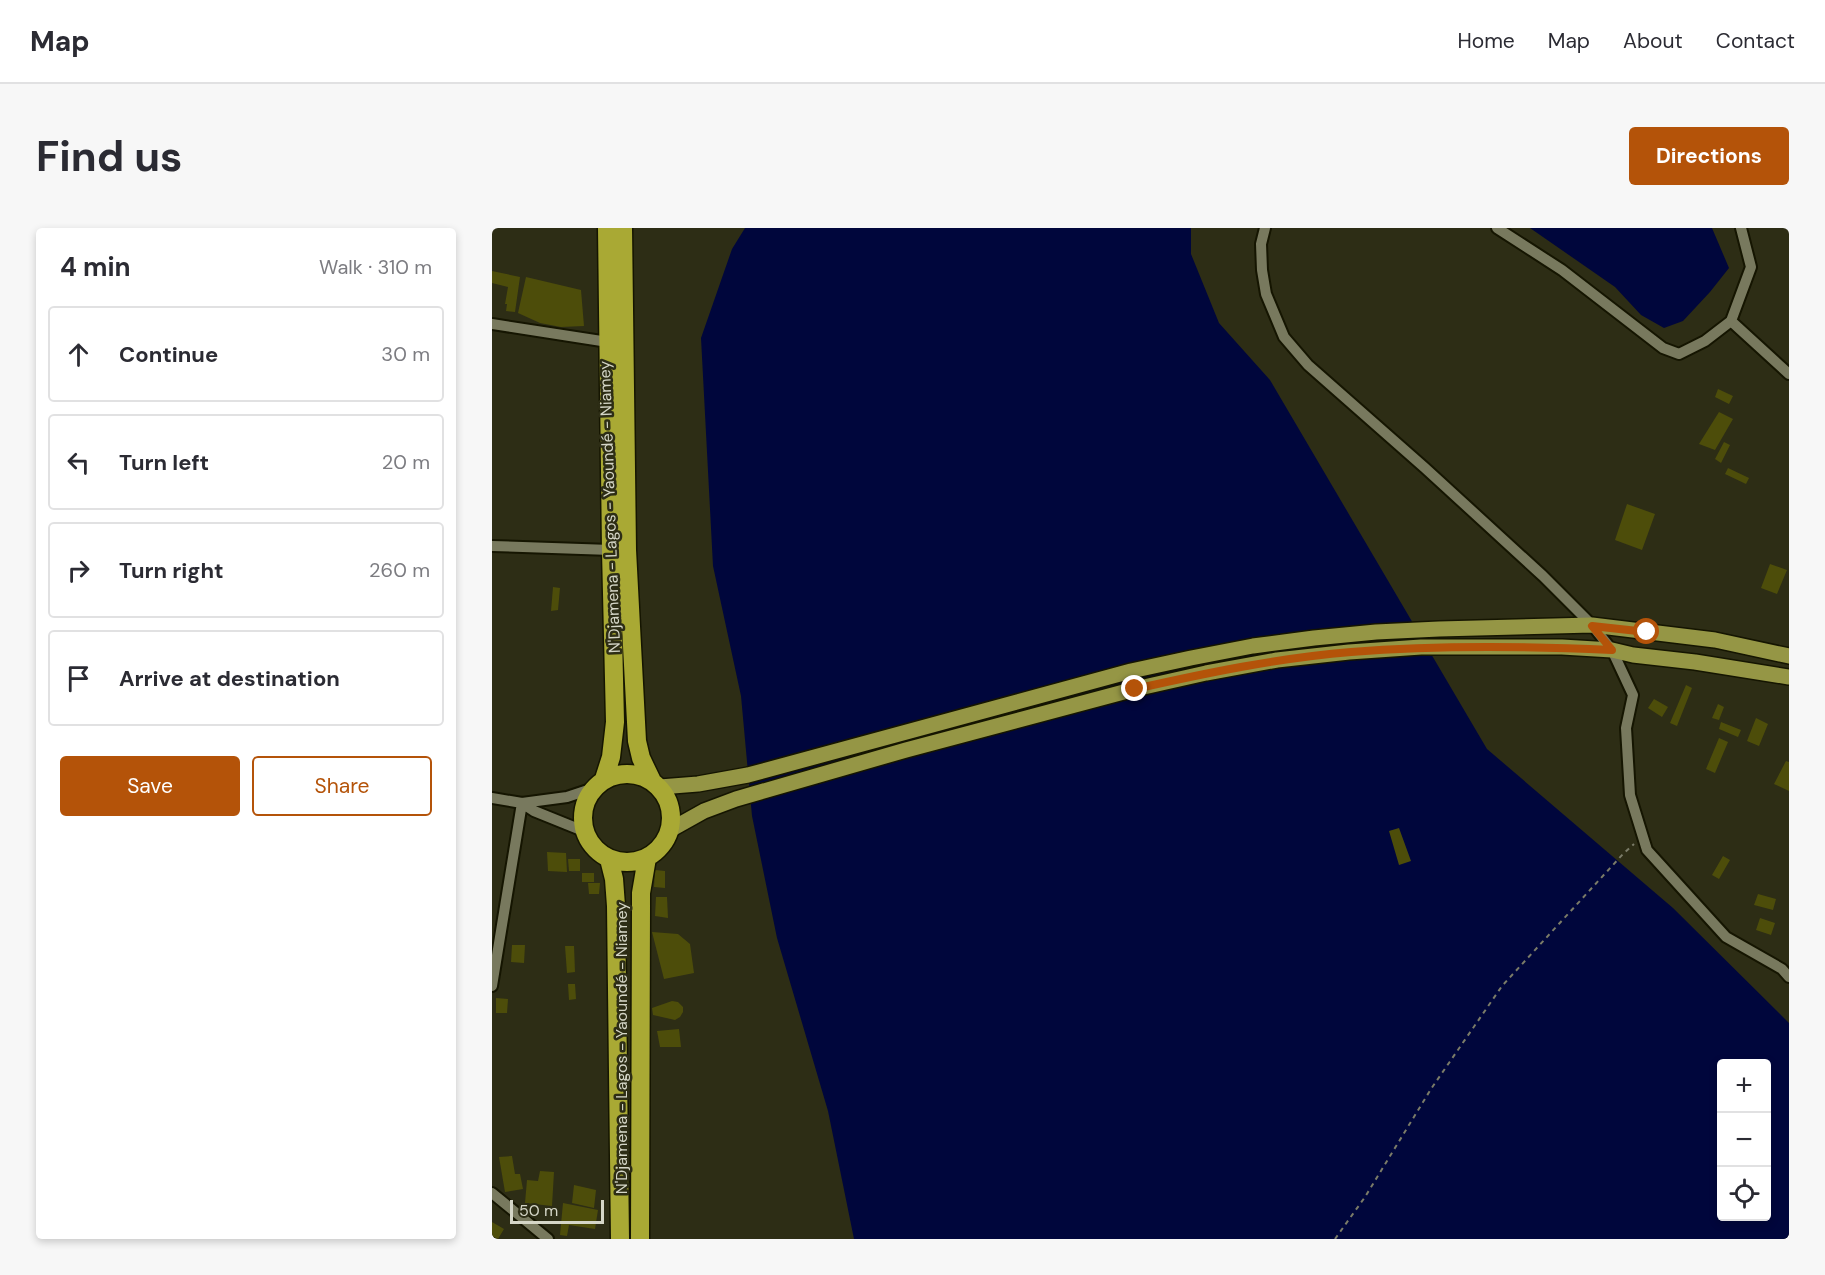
<!DOCTYPE html>
<html lang="en">
<head>
<meta charset="utf-8">
<style>
	body { margin:0; font-family:"DM Sans",sans-serif; background:#f7f7f7; color:#2b2b33 }
	.controls { position:absolute; right:18px; bottom:18px; display:grid; overflow:hidden; border-radius:6px; box-shadow:0 3px 9px #0003 }
	.controls button { width:54px; height:54px; display:grid; place-items:center; padding:0; border:0; border-bottom:2px solid #e1e1e2; background:#fff; color:#2b2b33; font:30px sans-serif }
	.scale { position:absolute; left:18px; bottom:15px; width:94px; box-sizing:border-box; padding-left:6px; border:3px solid #d5d6c7; border-top:0; font-size:16px; line-height:21px; white-space:nowrap; color:#d5d6c7; -webkit-text-stroke:4px #2d2d15; paint-order:stroke }
	.stop { position:absolute; width:18px; height:18px; margin:-14px; border:4px solid #b45309; border-radius:50%; background:#fff }
	.stop.end { background:#b45309; border-color:#fff; box-shadow:0 2px 6px #0008 }
	.list { margin:0; padding:0; list-style:none }
	h2 { display:flex; justify-content:space-between; align-items:center; height:78px; margin:0; padding:0 24px; font-size:26px }
	h2 small { font-size:20px; font-weight:400; color:#7c7c81 }
	.list li { display:grid; grid-template-columns:39px 1fr auto; gap:18px; align-items:center; box-sizing:border-box; height:96px; margin:0 12px 12px; padding:0 12px; border:2px solid #e1e1e2; border-radius:6px }
	.list b { display:block; font-size:22px; white-space:nowrap }
	.list em { font-size:20px; font-style:normal; color:#7c7c81 }
	.actions { display:flex; gap:12px; padding:18px 24px }
	.actions a { flex:1; padding:14px 0; border:2px solid #b45309; border-radius:6px; text-align:center; font-size:21px; color:#b45309 }
	.actions .main { background:#b45309; color:#fff }
	.icon { flex:none; width:33px; height:33px; fill:none; stroke:currentColor; stroke-width:2; stroke-linecap:round; stroke-linejoin:round }
	.map { position:relative; flex:none; width:1297px; height:1011px; overflow:hidden; border-radius:6px }
	header { display:flex; align-items:center; gap:36px; box-sizing:border-box; height:84px; padding:0 30px; background:#fff; border-bottom:2px solid #e1e1e2 }
	header strong { font-size:28px }
	nav { display:flex; gap:33px; margin-inline-start:auto; font-size:21px }
	.intro { display:flex; align-items:center; justify-content:space-between; box-sizing:border-box; height:144px; padding:0 36px }
	h1 { margin:0; font-size:42px }
	.button { padding:15px 27px; border-radius:6px; background:#b45309; color:#fff; font-size:21px; font-weight:700 }
	main { display:flex; gap:36px; padding:0 36px }
	aside { flex:1; background:#fff; border-radius:6px; box-shadow:0 3px 9px #0003 }
	.map>svg:first-child { display:block }
	.water { fill:#00063c; fill-rule:evenodd }
	.building { fill:#4d4d0a }
	.lines { fill:none; stroke-linecap:round; stroke-linejoin:round }
	.street-casing { stroke:#151501; stroke-width:14 }
	.primary-casing { stroke:#151501; stroke-width:18 }
	.highway-casing { stroke:#151501; stroke-width:21 }
	.path { stroke:#7b7c68; stroke-width:2; stroke-dasharray:4.5 4.5; stroke-linecap:butt }
	.street { stroke:#78795e; stroke-width:10 }
	.primary { stroke:#959645; stroke-width:15 }
	.highway { stroke:#a9a934; stroke-width:18 }
	.route { stroke:#b45309; stroke-width:8 }
	.labels { text-anchor:middle; stroke-width:5; stroke-linejoin:round; paint-order:stroke }
	.street-label { font-size:16px; fill:#d5d6c7; stroke:#2d2d15 }
</style>
</head>
<body>
<header>
<strong>Map</strong>
<nav><a>Home</a><a>Map</a><a>About</a><a>Contact</a></nav>
</header>
<div class="intro"><h1>Find us</h1><a class="button">Directions</a></div>
<main>
<aside>
<h2>4 min<small>Walk · 310 m</small></h2>
<ul class="list">
<li><svg class="icon" aria-label="ahead" viewBox="0 0 24 24"><path d="M12 20V5M6 11l6-6 6 6"/></svg><div><b>Continue</b></div><em>30 m</em></li>
<li><svg class="icon" aria-label="left" viewBox="0 0 24 24"><path d="M17 20v-9H6M10 6l-5 5 5 5"/></svg><div><b>Turn left</b></div><em>20 m</em></li>
<li><svg class="icon" aria-label="right" viewBox="0 0 24 24"><path d="M7 20v-9h11M14 6l5 5-5 5"/></svg><div><b>Turn right</b></div><em>260 m</em></li>
<li><svg class="icon" aria-label="arrive" viewBox="0 0 24 24"><path d="M6 21V4h12l-3 4 3 4H6"/></svg><div><b>Arrive at destination</b></div></li>
</ul>
<div class="actions"><a class="main">Save</a><a>Share</a></div>
</aside>
<div class="map">
<svg width="1297" height="1011" viewBox="0 0 1297 1011">
	<rect width="100%" height="100%" fill="#2d2d15"/>
	<path class="water" d="M253,0H699V26L727,95L778,152L995,521L1181,680L1297,795V1011H362L336,883L285,710L260,588L249,468L221,338L209,110L240,21ZM1230,836H1274V988H1230Z
		M1038,0H1220L1237,40L1218,64L1191,93L1172,100L1149,87L1123,59Z"/>
	<path class="building" d="M0,43L28,49L23,84L14,83L15,76H13L16,59L0,55Z
		M34,49L89,62L92,98L69,99L48,95L26,85Z
		M1226,161L1241,168L1237,176L1223,169Z
		M1227,184L1241,191L1223,222L1207,216Z
		M1232,214L1238,217L1229,235L1223,231Z
		M1236,240L1257,250L1254,256L1233,246Z
		M1135,276L1163,286L1150,322L1123,312Z
		M1278,336L1295,342L1285,366L1269,360Z
		M61,359L68,360L66,382L59,383Z
		M1194,457L1200,460L1185,498L1178,495Z
		M1162,471L1176,479L1170,489L1156,480Z
		M1226,476L1232,479L1227,492L1220,490Z
		M1264,490L1276,496L1267,518L1255,513Z
		M1229,494L1249,502L1246,509L1227,501Z
		M1227,510L1236,514L1223,545L1214,541Z
		M1294,533L1297,534V563L1282,556Z
		M907,600L919,633L907,637L897,603Z
		M55,624L74,625L75,644L56,643Z
		M1231,628L1238,632L1227,651L1220,647Z
		M76,631H88V643H77Z
		M163,642L173,643V660L162,659Z
		M90,645H102V654H90Z
		M96,655H108L107,666H97Z
		M1266,666L1284,671L1281,682L1262,677Z
		M164,669H175L176,690L163,688Z
		M1268,690L1283,695L1279,707L1264,702Z
		M160,704L186,706L198,716L202,745L172,751Z
		M20,717H33L32,735L19,734Z
		M73,718H82L83,744L75,745Z
		M76,756H83L84,771L77,772Z
		M4,770L16,771L15,785H4Z
		M180,773L186,774L191,779V784L188,789L183,792L161,787L160,780Z
		M187,801L189,819H168L165,803Z
		M20,928L23,946H28L31,961L13,964L7,929Z
		M48,943L62,944L60,978L33,975L35,952L46,953Z
		M82,957L104,962L102,980L80,975Z
		M71,975L106,982L103,1001L77,997L75,1008L68,1007Z
		M0,994L12,1001L6,1011L0,1008Z"/>
	<g class="lines">
		<g class="street-casing">
			<path id="street" d="M773,0L769,16L770,42L774,66L792,109L816,137L933,240L1051,348L1100,397L1120,422L1141,467L1134,500L1138,567L1155,622L1234,709L1290,741L1297,749
				M1005,0L1070,42L1171,120L1187,126L1213,113L1239,93L1259,39L1249,0
				M1239,93L1297,146
				M0,96L116,114
				M0,318L119,322
				M0,570L30,575L75,569L102,560
				M30,575L42,583L94,604
				M0,758L30,575
				M0,965L56,1011"/>
		</g>
		<g class="primary-casing">
			<path id="primary" d="M168,559L206,556L256,547L639,443L699,430L761,418L822,410L884,404L947,401L1062,398L1100,397L1223,412L1297,428
				M178,602L212,583L244,571L414,522L643,461L714,445L785,432L857,424L929,419H1070L1120,422L1141,427L1203,434L1297,449"/>
		</g>
		<g class="highway-casing">
			<path id="highway" d="M131,0L135,322L145,513L149,530L160,553
				M91 590a44 44 0 1 1 88 0a44 44 0 1 1-88 0Z
				M112,551L119,529L123,494L119,322L115,0
				M117,631L122,651L124,678L128,1011
				M148,1011L149,680V665L155,630"/>
		</g>
		<path class="path" d="M843,1011L873,969L939,861L1010,758L1131,626L1142,616"/>
		<use href="#street" class="street"/>
		<use href="#primary" class="primary"/>
		<use href="#highway" class="highway"/>
	</g>
	<g class="lines">
		<path class="route" d="M643,461C714,445 786,430 859,424C946,417 1033,418 1120,422L1100,398L1155,404"/>
	</g>
	<g class="labels">
		<g class="street-label">
			<text transform="translate(117 279) rotate(-92)" y="6">N'Djamena - Lagos - Yaoundé - Niamey</text>
			<text transform="translate(129 820) rotate(-90)" y="6">N'Djamena - Lagos - Yaoundé - Niamey</text>
		</g>
	</g>
</svg>
<div class="controls">
<button>+</button>
<button>−</button>
<button><svg class="icon" aria-label="locate" viewBox="0 0 24 24"><circle cx="12" cy="12" r="6"/><path d="M12 2v4M12 18v4M2 12h4M18 12h4"/></svg></button>
</div>
<div class="scale">50 m</div>
<div class="stop" style="left:1155px;top:404px"></div>
<div class="stop end" style="left:643px;top:461px"></div>
</div>
</main>
</body>
</html>
